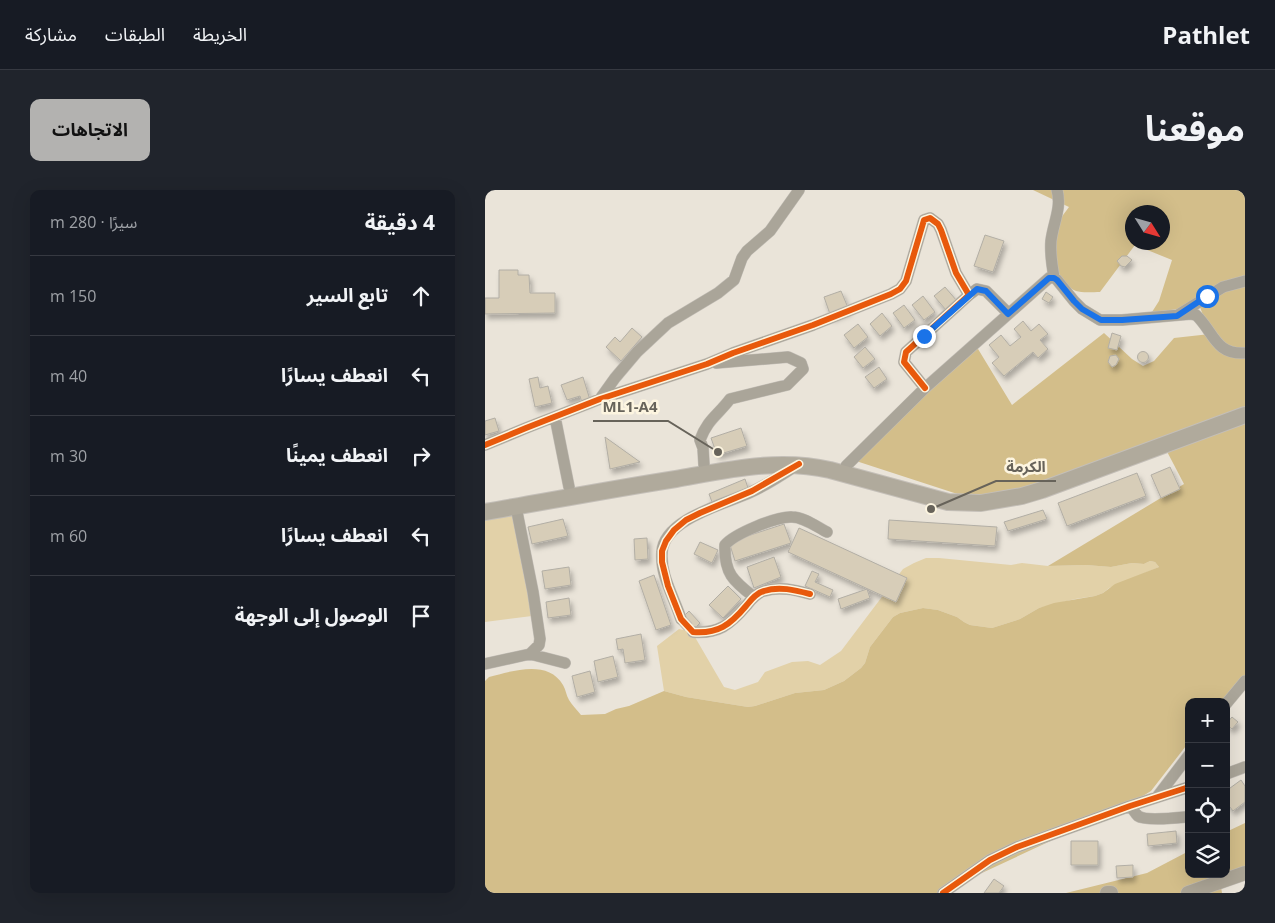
<!DOCTYPE html>
<html lang="ar">
<head>
<meta charset="utf-8">
<style>
	body { margin:0; font-family:"Open Sans","Noto Sans Arabic",sans-serif; background:#20242c; color:#f1f3f6; direction:rtl }
	.controls { position:absolute; right:15px; bottom:15px; display:grid; overflow:hidden; border-radius:10px; box-shadow:0 5px 20px #0002 }
	.controls button { width:45px; height:45px; display:grid; place-items:center; padding:0; border:0; border-bottom:1px solid #363941; background:#171b24; color:#f1f3f6; font:25px sans-serif }
	.compass { position:absolute; left:640px; top:15px; width:45px; height:45px; border-radius:50%; background:#171b24; box-shadow:0 5px 20px #0002; rotate:127deg }
	.stop { position:absolute; width:15px; height:15px; margin:-11px; border:4px solid #1a73e8; border-radius:50%; background:#fff }
	.stop.end { background:#1a73e8; border-color:#fff; box-shadow:0 1px 5px #0008 }
	.list { margin:0; padding:0; list-style:none }
	h2 { display:flex; justify-content:space-between; align-items:center; height:65px; margin:0; padding:0 20px; font-size:21px }
	h2 small { font-size:16px; font-weight:400; color:#9ea1a6 }
	.list li { display:grid; grid-template-columns:32px 1fr auto; gap:15px; align-items:center; box-sizing:border-box; height:80px; padding:0 20px; border-top:1px solid #363941 }
	.list b { display:block; font-size:19px; white-space:nowrap }
	.list em { font-size:16px; font-style:normal; color:#9ea1a6 }
	.icon { flex:none; width:28px; height:28px; fill:none; stroke:currentColor; stroke-width:2; stroke-linecap:round; stroke-linejoin:round }
	.map { position:relative; flex:none; width:760px; height:703px; overflow:hidden; direction:ltr; border-radius:10px }
	header { display:flex; align-items:center; gap:30px; box-sizing:border-box; height:70px; padding:0 25px; background:#171b24; border-bottom:1px solid #363941 }
	header strong { font-size:24px }
	nav { display:flex; gap:28px; margin-inline-start:auto; font-size:18px }
	.intro { display:flex; align-items:center; justify-content:space-between; box-sizing:border-box; height:120px; padding:0 30px }
	h1 { margin:0; font-size:35px }
	.button { padding:12px 22px; border-radius:10px; background:#b3b2b0; color:#111; font-size:18px; font-weight:700 }
	main { display:flex; gap:30px; padding:0 30px }
	aside { flex:1; background:#171b24; border-radius:10px; box-shadow:0 5px 20px #0002 }
	.map>svg:first-child { display:block }
	.green { fill:#e2d1a8 }
	.forest { fill:#d3be8a; fill-rule:evenodd }
	.building { fill:#d7cdb8; stroke:#b2aea5; filter:url(#shadow) }
	.lines { fill:none; stroke-linecap:round; stroke-linejoin:round }
	.minor-tunnel { stroke:#c2bcb2; stroke-width:11; stroke-dasharray:11 5.5; stroke-linecap:butt }
	.minor-casing { stroke:#c4bfb8; stroke-width:12 }
	.major-casing { stroke:#c4bfb8; stroke-width:15 }
	.highway-casing { stroke:#c4bfb8; stroke-width:18 }
	.minor { stroke:#aaa599; stroke-width:11 }
	.major { stroke:#aca596; stroke-width:14 }
	.highway { stroke:#b0aa9c; stroke-width:16 }
	.cycleway-casing { stroke:#fdf5e0; stroke-width:9 }
	.cycleway { stroke:#e8590c; stroke-width:6 }
	.route { stroke:#1a73e8; stroke-width:6 }
	.leader { fill:none; stroke:#67635a; stroke-width:2 }
	.callout-dot { fill:#67635a; stroke:#fdf5e0; stroke-width:2 }
	.callout-label { font-size:15px; text-anchor:middle; font-weight:bold; fill:#67635a; stroke:#fdf5e0; stroke-width:5; stroke-linejoin:round; paint-order:stroke }
</style>
</head>
<body>
<header>
<strong>Pathlet</strong>
<nav><a>الخريطة</a><a>الطبقات</a><a>مشاركة</a></nav>
</header>
<div class="intro"><h1>موقعنا</h1><a class="button">الاتجاهات</a></div>
<main>
<div class="map">
<svg width="760" height="703" viewBox="0 0 760 703">
	<defs>
		<filter id="shadow"><feDropShadow dx="2.5" dy="4.5" stdDeviation="2.5" flood-color="#0004"/></filter>
	</defs>
	<rect width="100%" height="100%" fill="#eae4d9"/>
	<path class="green" d="M26,321L47,426L0,432V326Z
		M441,368H454L526,375L537,373L563,376L601,375L626,377L647,373L659,374L665,371L670,372L674,377L624,398L618,403L610,406L590,409L554,418L535,429L507,438L485,435L479,432L472,427L453,420L438,418L415,423L408,427L385,457L380,473L376,478L359,491L339,500L310,503L270,516L263,517L201,507L179,501L172,456L194,439L207,442L239,497L250,500L273,492L280,482L307,472L323,471L335,475L356,461L418,379L429,373Z"/>
	<path class="forest" d="M548,0H760V487L737,512H704V552L666,601L643,615L471,695L462,703H0V491L4,487C27,481 63,469 78,495C81,500 81,505 84,510C87,515 92,520 96,525L120,524L131,519L144,516L179,501L201,507L263,517L270,516L310,503L339,500L359,491L376,478L380,473L385,457L408,427L415,423L438,418L453,420L472,427L479,432L485,435L507,438L535,429L554,418L569,413L610,406L618,403L630,394L674,377L670,372L665,371L659,374L647,373L626,377L601,375L563,376L699,294L677,252L497,312L368,270L490,154L527,215L619,143L647,169L658,176L669,171L689,148L725,144L715,117L667,122L674,111L687,70L650,55L615,102C608,102 597,103 591,101C565,90 568,52 575,30C577,26 581,21 584,17ZM648,22H678V52H648Z
		M760,633V686L736,697L737,703H581L662,683L704,661V684H741V642Z"/>
	<path class="building" d="M500,45L519,51L508,82L489,76Z
		M637,66H642L647,70L640,77L636,76L632,71Z
		M14,80H33V85H44L45,103H70V123L0,124V108H14Z
		M460,97L472,111L461,120L449,106Z
		M356,101L364,120L346,127L339,107Z
		M561,102L568,107L564,113L557,109Z
		M438,106L450,122L439,130L427,115Z
		M419,115L430,130L419,138L408,123Z
		M397,123L407,136L395,146L385,134Z
		M538,131L546,141L554,134L563,144L555,150L563,159L553,168L548,162L519,186L507,173L514,167L504,155L516,145L525,156L536,147L529,139Z
		M373,134L383,147L369,158L359,145Z
		M147,138L157,147L136,171L121,157L130,147L135,152Z
		M627,143L636,146L632,160L623,158Z
		M380,157L390,169L378,178L369,167Z
		M652.5 167a5.5 5.5 0 1 1 11 0a5.5 5.5 0 1 1-11 0Z
		M631,165L634,169L631,175L627,177L623,172L625,166Z
		M394,177L402,189L389,198L380,187Z
		M53,187L55,198L63,196L67,213L50,217L44,189Z
		M98,187L105,210L97,213L95,206L82,210L76,195Z
		M10,228L14,241L0,245V231Z
		M256,238L262,256L232,265L226,248Z
		M120,247L155,272L125,279Z
		M685,277L695,299L676,308L666,285Z
		M652,283L661,306L582,336L573,313Z
		M260,289L263,298L227,312L224,304Z
		M558,320L562,329L523,341L519,332Z
		M78,329L83,346L47,354L43,337Z
		M404,330L512,337L510,356L403,349Z
		M299,334L306,353L250,371L244,352Z
		M314,338L422,388L411,412L303,362Z
		M162,348L163,369L150,370L149,349Z
		M215,352L233,360L227,373L209,364Z
		M289,367L296,387L269,398L262,377Z
		M84,377L86,395L60,399L57,381Z
		M327,381L334,384L330,392L348,400L345,407L320,396Z
		M169,385L186,435L171,440L154,391Z
		M243,396L256,409L238,428L224,415Z
		M382,399L385,408L356,419L353,409Z
		M84,408L86,425L63,428L61,412Z
		M204,421L215,433L209,439L198,427Z
		M156,444L160,470L140,473L138,459L133,460L131,449Z
		M128,466L133,487L113,492L109,471Z
		M105,481L110,502L92,507L87,486Z
		M747,527L753,532L747,539L741,534Z
		M756,590L760,596V612L748,621L741,612V601Z
		M691,641L692,653L663,656L662,644Z
		M586,651H613V675H586Z
		M648,675V687L632,688L631,676Z
		M509,689L519,696L514,703H499Z"/>
	<g class="lines">
		<path class="minor-tunnel" d="M196,429L208,442"/>
		<g class="minor-casing">
			<path id="minor" d="M569,87C567,76 565,63 566,51C568,33 577,18 572,0
				M484,105L492,99L501,101L523,123
				M693,125L738,97L760,91
				M115,209L130,188L152,162L183,133L233,103L249,90L257,68L262,61L285,41L314,0
				M70,227L84,297
				M0,255L41,238L115,209L222,174L248,163L328,135L406,104L415,99L421,91L439,30L445,28L453,34L456,40L471,83L484,105L421,162L419,172L440,198
				M219,275L218,258L215,250C222,230 233,225 245,209L302,195L318,179L316,173L303,167L231,173
				M361,276L440,198L564,88L569,87L572,90L589,111L597,119L615,130H637L706,124L711,125C729,142 730,165 760,163
				M269,407C248,391 239,383 240,355C249,344 292,326 307,327C319,327 332,337 342,342
				M196,429C189,407 175,385 177,362C179,329 240,314 266,302C282,295 297,285 312,275
				M208,442C233,444 245,435 261,416C266,410 271,403 279,401C294,396 310,400 325,404
				M45,464L80,473
				M0,474L45,464L54,455L55,449L48,402L31,317
				M741,514L760,491
				M741,584L760,577
				M672,607L704,565
				M645,616C648,619 650,623 653,626C660,631 691,628 701,627
				M458,703L505,670L532,657L645,616L704,597"/>
		</g>
		<g class="major-casing">
			<path id="major" d="M622,703H626
				M703,703L760,683"/>
		</g>
		<g class="highway-casing">
			<path id="highway" d="M0,322C64,311 127,299 191,289C242,280 293,268 345,280L463,312L496,313L537,306L557,300L760,225"/>
		</g>
		<use href="#minor" class="minor"/>
		<use href="#major" class="major"/>
		<use href="#highway" class="highway"/>
		<g class="cycleway-casing">
			<path id="cycleway" d="M0,255L41,238L115,209L222,174L248,163L328,135L406,104L415,99L421,91L439,30L445,28L453,34L456,40L471,83L484,105L421,162L419,172L440,198
				M314,274L267,301L215,323L201,330L189,340L181,351L177,361V372L183,396L196,429L208,442C233,444 245,435 261,416C266,410 271,403 279,401C294,396 310,400 325,404
				M458,703L505,670L532,657L645,616L704,597"/>
		</g>
		<use href="#cycleway" class="cycleway"/>
	</g>
	<g class="lines">
		<path class="route" d="M439,146L492,99L501,101L523,124L564,88H569L572,90L589,111L597,119L616,130H637L692,126L722,106"/>
	</g>
	<path class="leader" d="M233 262L183 231H108M446 319L511 291H571"/>
	<g class="callout-dot">
		<circle cx="233" cy="262" r="5"/>
		<circle cx="446" cy="319" r="5"/>
	</g>
	<g class="callout-label">
		<text x="145" y="222">ML1-A4</text>
		<text x="541" y="282">الكرمة</text>
	</g>
</svg>
<div class="controls">
<button>+</button>
<button>−</button>
<button><svg class="icon" aria-label="locate" viewBox="0 0 24 24"><circle cx="12" cy="12" r="6"/><path d="M12 2v4M12 18v4M2 12h4M18 12h4"/></svg></button>
<button><svg class="icon" aria-label="layers" viewBox="0 0 24 24"><path d="M12 4l9 5-9 5-9-5zM3 14l9 5 9-5"/></svg></button>
</div>
<svg class="compass" viewBox="-18 -18 36 36"><path d="M0-13l5 13h-10z" fill="#e53935"/><path d="M0 13l5-13h-10z" fill="#9ea1a6"/></svg>
<div class="stop" style="left:722px;top:106px"></div>
<div class="stop end" style="left:439px;top:146px"></div>
</div>
<aside>
<h2>4 دقيقة<small>سيرًا · 280 m</small></h2>
<ul class="list">
<li><svg class="icon" aria-label="ahead" viewBox="0 0 24 24"><path d="M12 20V5M6 11l6-6 6 6"/></svg><div><b>تابع السير</b></div><em>150 m</em></li>
<li><svg class="icon" aria-label="left" viewBox="0 0 24 24"><path d="M17 20v-9H6M10 6l-5 5 5 5"/></svg><div><b>انعطف يسارًا</b></div><em>40 m</em></li>
<li><svg class="icon" aria-label="right" viewBox="0 0 24 24"><path d="M7 20v-9h11M14 6l5 5-5 5"/></svg><div><b>انعطف يمينًا</b></div><em>30 m</em></li>
<li><svg class="icon" aria-label="left" viewBox="0 0 24 24"><path d="M17 20v-9H6M10 6l-5 5 5 5"/></svg><div><b>انعطف يسارًا</b></div><em>60 m</em></li>
<li><svg class="icon" aria-label="arrive" viewBox="0 0 24 24"><path d="M6 21V4h12l-3 4 3 4H6"/></svg><div><b>الوصول إلى الوجهة</b></div></li>
</ul>
</aside>
</main>
</body>
</html>
